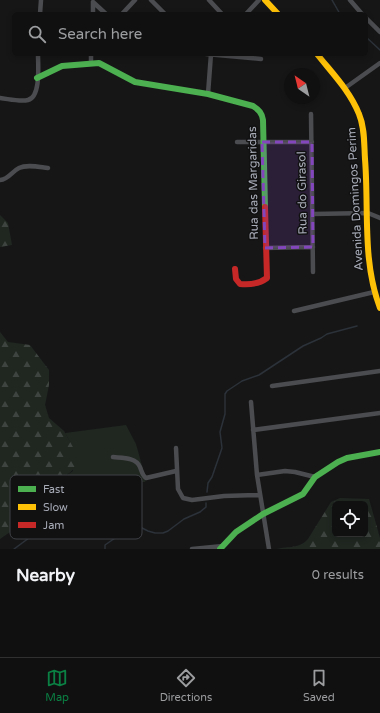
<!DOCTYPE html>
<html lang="en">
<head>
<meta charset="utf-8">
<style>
	body { margin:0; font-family:"Varela Round",sans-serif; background:#19191a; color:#f1f3f6 }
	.controls { position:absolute; right:12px; bottom:12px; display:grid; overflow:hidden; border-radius:6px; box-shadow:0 2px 6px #0003 }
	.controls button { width:36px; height:36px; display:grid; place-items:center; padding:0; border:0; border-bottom:1px solid #303031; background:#101011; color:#f1f3f6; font:20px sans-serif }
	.compass { position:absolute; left:284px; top:68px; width:36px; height:36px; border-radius:50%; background:#101011; box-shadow:0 2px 6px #0003; rotate:325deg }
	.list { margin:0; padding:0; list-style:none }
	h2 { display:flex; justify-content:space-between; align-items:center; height:52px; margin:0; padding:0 16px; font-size:17px }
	h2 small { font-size:13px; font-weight:400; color:#9c9d9f }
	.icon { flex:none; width:22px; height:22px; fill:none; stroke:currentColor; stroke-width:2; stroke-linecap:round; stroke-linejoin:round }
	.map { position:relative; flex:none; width:380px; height:549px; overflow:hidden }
	.search { position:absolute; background:#101011; box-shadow:0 2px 6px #0003; left:12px; right:12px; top:12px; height:44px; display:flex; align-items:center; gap:10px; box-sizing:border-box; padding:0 14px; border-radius:6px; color:#9c9d9f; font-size:15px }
	.sheet { height:108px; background:#101011 }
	nav { display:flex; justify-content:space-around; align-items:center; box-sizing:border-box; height:56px; border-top:1px solid #303031; background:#101011; font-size:11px; color:#9c9d9f }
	nav a { display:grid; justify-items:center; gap:2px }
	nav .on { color:#0b8043 }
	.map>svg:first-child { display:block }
	.grass { fill:#202721 }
	.forest { fill:url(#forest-firs); fill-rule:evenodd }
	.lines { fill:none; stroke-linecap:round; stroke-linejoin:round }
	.stream { stroke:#2c3239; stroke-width:1.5 }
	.street { stroke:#4b4c4f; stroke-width:4.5 }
	.fast { stroke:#4caf50; stroke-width:6 }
	.slow { stroke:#ffc107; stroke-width:6 }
	.jam { stroke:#c62828; stroke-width:6 }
	.marked { fill:#8446bd; fill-opacity:0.2; stroke:#8446bd; stroke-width:3; stroke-dasharray:8 5; stroke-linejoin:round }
	.labels { text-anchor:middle; stroke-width:3; stroke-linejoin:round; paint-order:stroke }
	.street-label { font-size:12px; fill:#a8acb7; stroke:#111112 }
	.key { fill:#111112; stroke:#3e4044; stroke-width:1 }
	.key-label { font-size:11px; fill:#a8acb7 }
</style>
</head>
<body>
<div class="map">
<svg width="380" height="549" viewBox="0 0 380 549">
	<defs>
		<pattern id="forest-firs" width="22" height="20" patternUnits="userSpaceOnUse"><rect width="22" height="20" fill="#202721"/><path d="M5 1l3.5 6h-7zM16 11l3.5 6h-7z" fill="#3e443f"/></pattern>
	</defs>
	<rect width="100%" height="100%" fill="#161617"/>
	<path class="grass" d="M126,425L136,444L146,480L145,482H137L136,492L112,487L108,498L104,500L69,501L46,507C40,482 57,483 73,471V447L65,433Z"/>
	<path class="forest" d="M0,215L8,223L12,245L0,247Z
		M0,332L8,342L30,345L49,370V385L45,405L49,418L64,431L73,447L76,465C68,481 45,479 44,497C44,504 47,512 48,519L41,528L10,532L0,539Z
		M340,498L369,499L380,538V549H277C289,546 299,549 308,539L331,502ZM335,504H365V534H335Z"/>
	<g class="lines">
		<path class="stream" d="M332,0L340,14
			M366,37L380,50
			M207,492L208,483L212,477L222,448L220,432L225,414V394L227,391L242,381L259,375L303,346L321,338L327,334L357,326
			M14,549L41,529L72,508L80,515L86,518L103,516L121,525H136L148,531L155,533H163L168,531L184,519L200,512L206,507V503
			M105,549V545L118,536L123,528L127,526"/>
		<path class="street" d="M151,0L165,14
			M209,0L222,14
			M350,0L362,14
			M93,2L106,14
			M40,14L41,0
			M93,14V2
			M122,14L135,0
			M246,14L259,0
			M366,18L380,32
			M206,54L261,59
			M91,63V54
			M345,88L380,63
			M208,94L211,54
			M0,98C9,99 20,102 28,100C41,97 38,65 38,54
			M311,114L313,272
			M237,142H312
			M0,180C9,179 11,172 19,168C27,164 39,167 48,168
			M313,214L368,213L380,218
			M265,248L313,247
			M294,311L374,292
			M272,386L380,371
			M251,402L257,475L269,549
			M253,430L380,413
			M176,448L178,489L183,498L192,500L224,496L260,495
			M113,457C122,458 136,457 140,467C142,472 142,475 146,478L176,471
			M257,475L285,471L295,472L315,477
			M192,549L223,546"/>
		<path class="fast" d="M37,78L62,66L99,63L135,82L208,94L253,106C259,110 262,113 263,120L265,207
			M220,549L236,532L263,514L303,494L315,477L338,462L347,458L380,452"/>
		<path class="slow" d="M265,0L278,14
			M317,54C332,73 350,91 359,114C365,128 364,144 365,159C369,209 362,261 380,308"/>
		<path class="jam" d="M235,269L236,279L240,284C250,285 259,284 267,278L265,207"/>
	</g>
	<path class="marked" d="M262,142H312L313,247L265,248Z"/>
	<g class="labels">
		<g class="street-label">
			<text transform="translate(253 183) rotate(-91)" y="4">Rua das Margaridas</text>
			<text transform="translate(302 193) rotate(-91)" y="4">Rua do Girasol</text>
			<text transform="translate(355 199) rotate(-93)" y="4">Avenida Domingos Perim</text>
		</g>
	</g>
	<rect x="10" y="475" width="132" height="64" rx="6" class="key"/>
	<rect x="18" y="486" width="18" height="6" fill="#4caf50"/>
	<rect x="18" y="504" width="18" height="6" fill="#ffc107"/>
	<rect x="18" y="522" width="18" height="6" fill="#c62828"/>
	<g class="key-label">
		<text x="43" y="493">Fast</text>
		<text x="43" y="511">Slow</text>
		<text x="43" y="529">Jam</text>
	</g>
</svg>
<div class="controls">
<button><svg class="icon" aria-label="locate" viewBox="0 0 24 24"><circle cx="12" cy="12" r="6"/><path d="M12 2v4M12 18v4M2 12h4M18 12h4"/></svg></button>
</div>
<svg class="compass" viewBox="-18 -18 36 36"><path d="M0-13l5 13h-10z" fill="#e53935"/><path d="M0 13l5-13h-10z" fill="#9c9d9f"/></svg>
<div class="search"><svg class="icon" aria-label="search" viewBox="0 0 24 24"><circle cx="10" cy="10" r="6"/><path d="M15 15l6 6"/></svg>Search here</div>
</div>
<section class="sheet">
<h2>Nearby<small>0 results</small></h2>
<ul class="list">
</ul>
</section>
<nav>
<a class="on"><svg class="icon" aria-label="map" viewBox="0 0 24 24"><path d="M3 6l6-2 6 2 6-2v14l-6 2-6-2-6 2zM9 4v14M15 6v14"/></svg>Map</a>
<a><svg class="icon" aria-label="directions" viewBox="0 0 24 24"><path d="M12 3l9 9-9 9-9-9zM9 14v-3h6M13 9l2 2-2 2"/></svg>Directions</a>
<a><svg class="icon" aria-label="saved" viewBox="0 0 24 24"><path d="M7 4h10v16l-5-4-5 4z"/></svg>Saved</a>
</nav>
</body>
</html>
